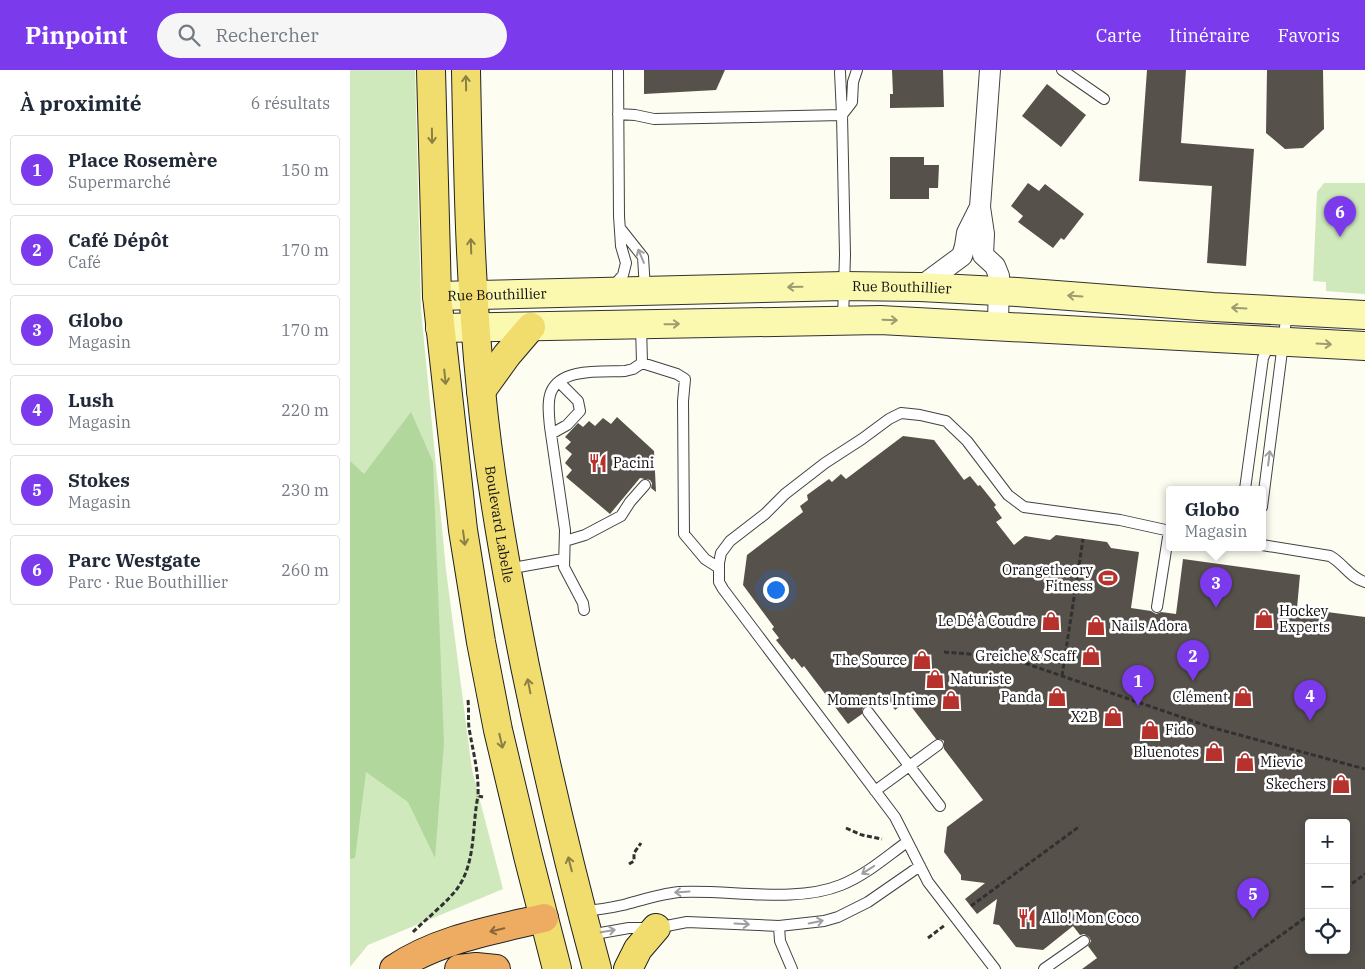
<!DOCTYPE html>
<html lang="fr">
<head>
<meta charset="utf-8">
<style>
	body { margin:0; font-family:"IBM Plex Serif",serif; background:#f6f6f7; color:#1f2937 }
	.controls { position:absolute; right:15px; bottom:15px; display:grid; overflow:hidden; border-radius:5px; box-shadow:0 2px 12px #0003 }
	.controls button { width:45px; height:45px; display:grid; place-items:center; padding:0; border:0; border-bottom:1px solid #e0e1e3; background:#fff; color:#1f2937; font:25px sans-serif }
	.you { position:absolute; left:425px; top:519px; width:18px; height:18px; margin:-12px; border:4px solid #fff; border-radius:50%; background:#1a73e8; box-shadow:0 0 0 8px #1a73e833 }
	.badge { display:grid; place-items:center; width:32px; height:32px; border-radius:50%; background:#7c3aed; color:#fff; font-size:16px; font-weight:700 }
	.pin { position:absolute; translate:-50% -41px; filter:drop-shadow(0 1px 2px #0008) }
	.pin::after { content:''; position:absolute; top:26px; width:18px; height:15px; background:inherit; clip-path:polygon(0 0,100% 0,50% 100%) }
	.popup { position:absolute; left:816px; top:416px; width:100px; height:65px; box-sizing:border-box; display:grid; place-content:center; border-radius:5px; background:#fff; filter:drop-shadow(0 1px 4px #0005); font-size:16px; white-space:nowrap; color:#747a83 }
	.popup b { font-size:19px; color:#1f2937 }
	.popup::after { content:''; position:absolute; left:50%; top:100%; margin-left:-10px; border:10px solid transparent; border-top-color:#fff }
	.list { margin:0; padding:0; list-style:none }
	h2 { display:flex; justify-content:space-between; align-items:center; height:65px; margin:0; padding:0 20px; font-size:21px }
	h2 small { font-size:16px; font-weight:400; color:#747a83 }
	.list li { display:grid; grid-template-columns:32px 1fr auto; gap:15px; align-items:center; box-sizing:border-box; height:70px; margin:0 10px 10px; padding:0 10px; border:1px solid #e0e1e3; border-radius:5px }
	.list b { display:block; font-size:19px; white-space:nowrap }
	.list p { margin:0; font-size:16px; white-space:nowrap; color:#747a83 }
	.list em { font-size:16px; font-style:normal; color:#747a83 }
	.icon { flex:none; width:28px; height:28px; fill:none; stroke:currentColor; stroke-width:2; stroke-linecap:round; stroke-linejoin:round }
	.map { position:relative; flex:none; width:1015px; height:899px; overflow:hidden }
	header { display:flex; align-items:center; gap:30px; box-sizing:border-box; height:70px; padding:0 25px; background:#7c3aed; color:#fff }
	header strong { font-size:24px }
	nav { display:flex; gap:28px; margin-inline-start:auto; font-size:18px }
	.search { width:350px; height:45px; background:#f6f6f7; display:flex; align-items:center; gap:12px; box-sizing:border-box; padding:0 18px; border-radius:28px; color:#747a83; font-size:19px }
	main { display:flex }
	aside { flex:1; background:#fff }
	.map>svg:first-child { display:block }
	.green { fill:#cfe8bc }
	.forest { fill:#b2d79c }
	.building { fill:#57514c; fill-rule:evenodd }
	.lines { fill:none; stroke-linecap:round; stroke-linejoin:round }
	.lane-casing { stroke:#424242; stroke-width:12 }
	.street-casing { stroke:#424242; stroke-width:22 }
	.secondary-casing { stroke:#313131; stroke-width:30 }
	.primary-casing { stroke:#202020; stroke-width:30 }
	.highway-casing { stroke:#202020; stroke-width:30 }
	.path { stroke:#313131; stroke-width:3; stroke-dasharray:5 2.5; stroke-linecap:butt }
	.lane { stroke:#fff; stroke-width:10 }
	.street { stroke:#fff; stroke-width:20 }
	.secondary { stroke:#fbf8b0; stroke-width:28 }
	.primary { stroke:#f1dc6e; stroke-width:28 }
	.highway { stroke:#edac61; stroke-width:28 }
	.oneway { stroke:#8b8043 }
	.oneway2 { stroke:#9f9f9f }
	.oneway3 { stroke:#9d9b70 }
	.oneway4 { stroke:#89653c }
	.labels { text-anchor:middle; stroke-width:5; stroke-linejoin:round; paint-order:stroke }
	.street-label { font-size:14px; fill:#0f0f0f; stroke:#fff }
	.poi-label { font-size:14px; fill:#0f0f0f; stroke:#fff; text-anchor:end }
</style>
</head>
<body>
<header>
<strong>Pinpoint</strong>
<div class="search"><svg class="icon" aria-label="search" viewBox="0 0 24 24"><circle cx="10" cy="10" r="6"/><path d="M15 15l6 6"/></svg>Rechercher</div>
<nav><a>Carte</a><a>Itinéraire</a><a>Favoris</a></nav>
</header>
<main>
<aside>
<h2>À proximité<small>6 résultats</small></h2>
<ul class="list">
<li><span class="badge">1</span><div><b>Place Rosemère</b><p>Supermarché</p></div><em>150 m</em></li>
<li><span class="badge">2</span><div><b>Café Dépôt</b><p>Café</p></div><em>170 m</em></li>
<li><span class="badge">3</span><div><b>Globo</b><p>Magasin</p></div><em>170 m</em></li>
<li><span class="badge">4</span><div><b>Lush</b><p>Magasin</p></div><em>220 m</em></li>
<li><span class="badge">5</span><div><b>Stokes</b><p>Magasin</p></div><em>230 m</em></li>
<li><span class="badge">6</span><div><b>Parc Westgate</b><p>Parc · Rue Bouthillier</p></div><em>260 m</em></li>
</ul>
</aside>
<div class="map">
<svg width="1015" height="899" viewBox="0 0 1015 899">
	<rect width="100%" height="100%" fill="#fefdf1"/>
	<path class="green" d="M0,0H65L71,240L96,500L122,700L153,819L18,875L0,897Z
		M974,113H1015V224L976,221V212L963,211L967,122Z"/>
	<path class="forest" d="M61,342L83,392L94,673L85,788L58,732L16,702L5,788L0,789V391L14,404Z"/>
	<path class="building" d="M294,0H375L366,20L294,24Z
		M542,0H593L594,37L540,38V24H543Z
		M797,0H836L831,73L904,79L896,196L857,193L862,116L789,111Z
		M917,0H973L974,59L953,78L935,79L916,63Z
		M697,14L736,45L711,77L672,46Z
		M540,87H574V95H589L588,118H579V129H540Z
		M678,113L689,121L695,114L734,144L714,170L711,168L703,178L668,152L673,146L661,136Z
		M267,347L304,381L306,422L301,418L302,413L300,410L290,408L260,444L216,407L222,400L215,393L222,384L215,378L221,372L215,367L228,353L233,357L239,351L245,356L253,348L261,354Z
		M553,366L584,370L614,410L620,406L628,416L630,415L646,435L644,437L652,448L646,452L664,475L675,466L700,470L706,465L757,472L761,478L789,482L781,538L801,541L806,544L811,542L826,544L833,489L950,505L947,538L1015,547V899H732L747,888L738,876L741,871L739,867L734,864L730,865L723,856L693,880L666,877L649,855L643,854L647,829L627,844L615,829L635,813L611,810V805L594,782L597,757L633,730L594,679V671L590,669H586L557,631L545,640L535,626L522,636H514L512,640V644L498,654L454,596L452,598L444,588L442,590L426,570L429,568L422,559L424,557L393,515L397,485L453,442L450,436L458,430L457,425L479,409L482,412L491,404L496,409ZM959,753H996V880H959Z"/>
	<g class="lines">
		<g class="lane-casing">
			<path id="lane" d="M712,0L754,29
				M490,2L492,45
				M268,44L285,45L304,49L492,45L495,185L493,249
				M492,45L502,32L503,12L507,0
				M270,158L293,187L295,219
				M262,218L273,205L276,193L271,176L269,146L268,0
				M291,255L292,293L327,304L335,309L333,331L334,464L355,489L369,498
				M201,364L217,355L230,341L228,331L209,312
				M895,419L913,288L920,273
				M912,437L937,242
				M215,471L235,465L271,446L280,432L295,415
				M912,475L980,486C993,493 1000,508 1015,512
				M157,499L213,489
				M807,537L819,461
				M234,540L233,533L214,497L215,460L200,357C199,346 197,332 201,322C211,297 254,302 275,301L283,299L292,293
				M518,642L590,736
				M525,721L588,675
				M232,841C246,840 260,838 273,835C292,830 310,824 329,822C379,819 444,834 491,815C516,805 536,787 557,772
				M429,856L430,871L442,899
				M239,865L279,858H306L337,852L429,856L474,851L488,847L518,832L570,796
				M645,899L578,812L545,747L373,519L369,512V493L371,483L380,471L415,444L435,424L475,393L512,369L539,349L551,343L570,345L596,351L617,371L658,425L674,437L770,450L820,461
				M694,899L734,871"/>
		</g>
		<g class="street-casing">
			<path id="street" d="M640,0L630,137L634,164L633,185L645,196L649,206L648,256
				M570,217L612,186L615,176L617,163L630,137"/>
		</g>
		<g class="secondary-casing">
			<g id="secondary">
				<path id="s1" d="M87,226L494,216L570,217L667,222L863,237L1015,245"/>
				<path d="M90,258L530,250L1015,276"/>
			</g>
		</g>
		<g class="primary-casing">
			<g id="primary">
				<path d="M81,0L87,226L113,460L131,572L148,660L178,786L207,899"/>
				<path id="s2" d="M116,0C118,107 120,214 131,320C140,413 157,505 175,596C196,698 220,799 247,899"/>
				<path d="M131,321L157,285L181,257"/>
				<path d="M278,899L288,879L306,858"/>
			</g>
		</g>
		<g class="highway-casing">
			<path id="highway" d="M44,899C88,869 144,860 194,848
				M109,899L126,897L146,899"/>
		</g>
		<path class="path" d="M594,582L657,587L860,657L1015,699
			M712,606L733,469
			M118,630C119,640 118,649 119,658C123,682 129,702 128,726L133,727
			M496,758L512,765L532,769
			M279,794L284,791V783L291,773
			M996,818L1015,804
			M621,836L730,756
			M63,862C76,849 100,830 109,816C126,790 122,755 128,726
			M578,868L595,855
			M884,899L959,845"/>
		<use href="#lane" class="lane"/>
		<use href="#street" class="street"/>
		<use href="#secondary" class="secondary"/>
		<use href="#primary" class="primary"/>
		<use href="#highway" class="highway"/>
	</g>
	<defs><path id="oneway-shaft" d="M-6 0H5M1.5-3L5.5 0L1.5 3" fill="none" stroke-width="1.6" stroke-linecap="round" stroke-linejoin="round" transform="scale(1.25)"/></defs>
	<g class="oneway">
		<use href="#oneway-shaft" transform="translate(116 13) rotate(-91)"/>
		<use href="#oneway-shaft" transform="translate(82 66) rotate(89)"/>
		<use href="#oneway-shaft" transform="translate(121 176) rotate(-92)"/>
		<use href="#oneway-shaft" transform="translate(95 307) rotate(84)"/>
		<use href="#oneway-shaft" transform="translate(114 468) rotate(82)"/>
		<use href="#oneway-shaft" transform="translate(179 616) rotate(-101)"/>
		<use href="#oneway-shaft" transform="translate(151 671) rotate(77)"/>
		<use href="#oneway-shaft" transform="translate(220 794) rotate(-104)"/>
	</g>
	<g class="oneway2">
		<use href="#oneway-shaft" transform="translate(291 186) rotate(-113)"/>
		<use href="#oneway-shaft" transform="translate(919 388) rotate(-83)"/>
		<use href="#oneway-shaft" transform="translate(518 800) rotate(147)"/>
		<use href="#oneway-shaft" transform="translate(332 822) rotate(176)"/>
		<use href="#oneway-shaft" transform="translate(466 852) rotate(-11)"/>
		<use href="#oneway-shaft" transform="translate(392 854) rotate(3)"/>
		<use href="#oneway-shaft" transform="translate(258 861) rotate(-10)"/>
	</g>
	<g class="oneway3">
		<use href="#oneway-shaft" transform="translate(445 217) rotate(179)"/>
		<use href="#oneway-shaft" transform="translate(725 226) rotate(-176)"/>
		<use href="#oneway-shaft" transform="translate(889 238) rotate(-177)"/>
		<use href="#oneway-shaft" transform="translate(540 250) rotate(2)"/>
		<use href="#oneway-shaft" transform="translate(322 254) rotate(-1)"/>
		<use href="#oneway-shaft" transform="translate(974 274) rotate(3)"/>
	</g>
	<use class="oneway4" href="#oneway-shaft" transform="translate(147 860) rotate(166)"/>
	<defs>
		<g id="restaurant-bare" transform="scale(1.5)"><path d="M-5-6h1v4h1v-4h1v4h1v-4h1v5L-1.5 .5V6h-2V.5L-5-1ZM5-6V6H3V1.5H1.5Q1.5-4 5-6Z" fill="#b8322d" stroke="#fff" stroke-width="2.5" paint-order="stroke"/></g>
		<g id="stadium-bare" transform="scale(1.5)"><path d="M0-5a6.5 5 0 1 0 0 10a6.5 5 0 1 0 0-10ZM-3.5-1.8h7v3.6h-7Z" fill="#b8322d" stroke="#fff" stroke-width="2.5" paint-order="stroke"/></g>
		<g id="shop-bare" transform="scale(1.5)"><path d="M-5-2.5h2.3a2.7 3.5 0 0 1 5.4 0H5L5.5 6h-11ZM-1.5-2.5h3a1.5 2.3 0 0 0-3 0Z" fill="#b8322d" stroke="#fff" stroke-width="2.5" paint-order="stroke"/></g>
	</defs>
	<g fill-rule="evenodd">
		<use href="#restaurant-bare" x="248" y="393"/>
		<use href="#stadium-bare" x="758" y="508"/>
		<use href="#shop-bare" x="914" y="549"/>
		<use href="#shop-bare" x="701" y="551"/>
		<use href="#shop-bare" x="746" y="556"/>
		<use href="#shop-bare" x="741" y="586"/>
		<use href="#shop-bare" x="572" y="590"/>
		<use href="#shop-bare" x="585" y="609"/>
		<use href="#shop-bare" x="707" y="627"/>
		<use href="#shop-bare" x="893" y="627"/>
		<use href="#shop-bare" x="601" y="630"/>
		<use href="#shop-bare" x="763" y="647"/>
		<use href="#shop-bare" x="800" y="660"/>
		<use href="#shop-bare" x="864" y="682"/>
		<use href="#shop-bare" x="895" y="692"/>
		<use href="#shop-bare" x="991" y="714"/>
		<use href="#restaurant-bare" x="677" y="848"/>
	</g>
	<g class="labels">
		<g class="street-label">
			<text dy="5" stroke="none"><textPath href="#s1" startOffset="465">Rue Bouthillier</textPath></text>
			<text dy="5" stroke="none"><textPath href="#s1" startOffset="60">Rue Bouthillier</textPath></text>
			<text dy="5" stroke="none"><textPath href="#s2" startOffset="456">Boulevard Labelle</textPath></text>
		</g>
		<g class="poi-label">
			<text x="263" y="398" text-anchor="start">Pacini</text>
			<text x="743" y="505">Orangetheory<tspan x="743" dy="16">Fitness</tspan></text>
			<text x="929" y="546" text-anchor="start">Hockey<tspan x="929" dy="16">Experts</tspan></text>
			<text x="686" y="556">Le Dé à Coudre</text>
			<text x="761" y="561" text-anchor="start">Nails Adora</text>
			<text x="726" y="591">Greiche &amp; Scaff</text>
			<text x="557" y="595">The Source</text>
			<text x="600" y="614" text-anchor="start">Naturiste</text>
			<text x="692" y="632">Panda</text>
			<text x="878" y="632">Clément</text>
			<text x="586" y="635">Moments Intime</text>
			<text x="748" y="652">X2B</text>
			<text x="815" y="665" text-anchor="start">Fido</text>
			<text x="849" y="687">Bluenotes</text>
			<text x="910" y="697" text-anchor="start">Mievic</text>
			<text x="976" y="719">Skechers</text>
			<text x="692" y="853" text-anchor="start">Allo! Mon Coco</text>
		</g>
	</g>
</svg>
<div class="controls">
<button>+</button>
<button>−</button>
<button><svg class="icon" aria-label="locate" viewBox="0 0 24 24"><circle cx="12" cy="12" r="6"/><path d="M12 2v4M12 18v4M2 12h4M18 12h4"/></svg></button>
</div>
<div class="you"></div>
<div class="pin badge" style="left:788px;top:636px">1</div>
<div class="pin badge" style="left:843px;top:611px">2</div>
<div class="pin badge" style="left:866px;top:538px">3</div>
<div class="popup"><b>Globo</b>Magasin</div>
<div class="pin badge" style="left:960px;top:651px">4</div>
<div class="pin badge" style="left:903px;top:849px">5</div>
<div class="pin badge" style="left:990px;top:167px">6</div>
</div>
</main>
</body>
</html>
